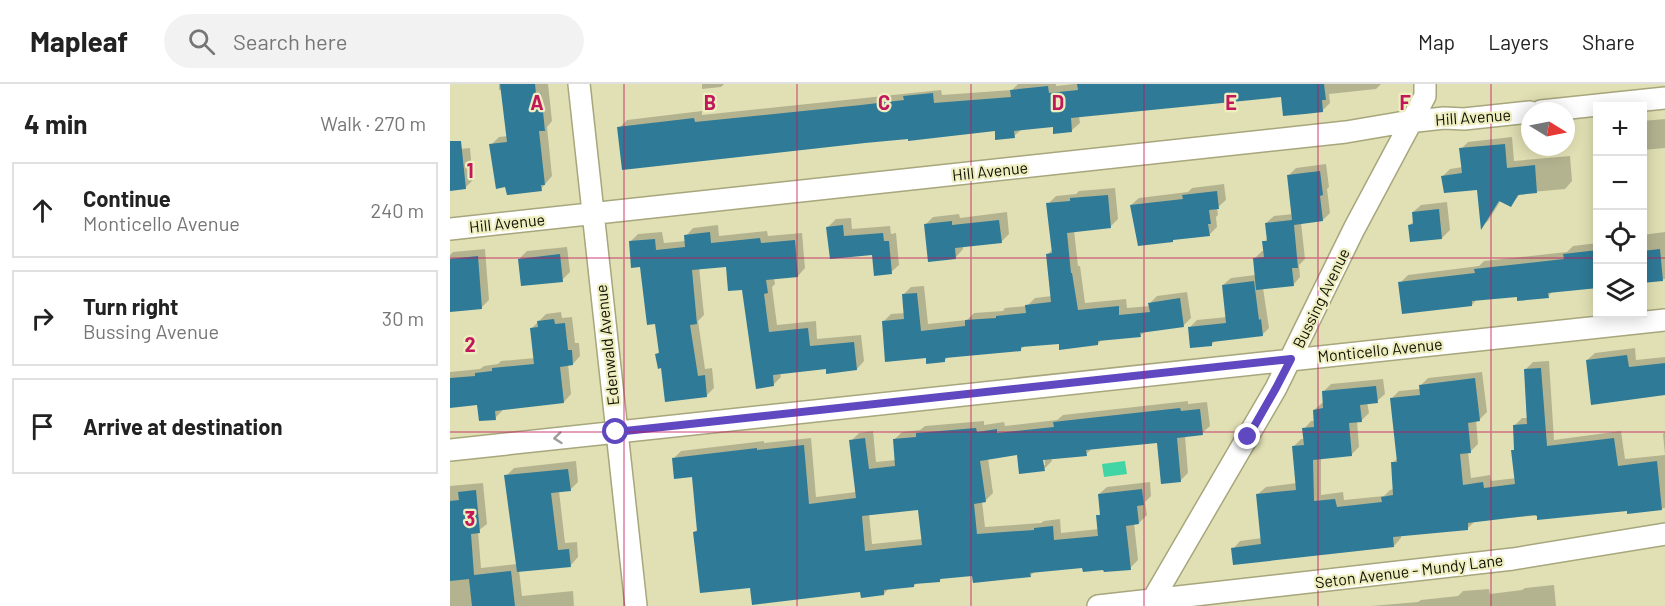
<!DOCTYPE html>
<html lang="en">
<head>
<meta charset="utf-8">
<style>
	body { margin:0; font-family:Barlow,sans-serif; background:#f2f2f2; color:#222 }
	.controls { position:absolute; right:18px; top:18px; display:grid; overflow:hidden; border-radius:0px; box-shadow:0 3px 15px #0003 }
	.controls button { width:54px; height:54px; display:grid; place-items:center; padding:0; border:0; border-bottom:2px solid #e0e0e0; background:#fff; color:#222; font:30px sans-serif }
	.compass { position:absolute; left:1071px; top:18px; width:54px; height:54px; border-radius:50%; background:#fff; box-shadow:0 3px 15px #0003; rotate:100deg }
	.stop { position:absolute; width:18px; height:18px; margin:-14px; border:4px solid #6048c1; border-radius:50%; background:#fff }
	.stop.end { background:#6048c1; border-color:#fff; box-shadow:0 2px 6px #0008 }
	.list { margin:0; padding:0; list-style:none }
	h2 { display:flex; justify-content:space-between; align-items:center; height:78px; margin:0; padding:0 24px; font-size:26px }
	h2 small { font-size:20px; font-weight:400; color:#767676 }
	.list li { display:grid; grid-template-columns:39px 1fr auto; gap:18px; align-items:center; box-sizing:border-box; height:96px; margin:0 12px 12px; padding:0 12px; border:2px solid #e0e0e0; border-radius:0px }
	.list b { display:block; font-size:22px; white-space:nowrap }
	.list p { margin:0; font-size:20px; white-space:nowrap; color:#767676 }
	.list em { font-size:20px; font-style:normal; color:#767676 }
	.icon { flex:none; width:33px; height:33px; fill:none; stroke:currentColor; stroke-width:2; stroke-linecap:round; stroke-linejoin:round }
	.map { position:relative; flex:none; width:1215px; height:522px; overflow:hidden }
	header { display:flex; align-items:center; gap:36px; box-sizing:border-box; height:84px; padding:0 30px; background:#fff; border-bottom:2px solid #e0e0e0 }
	header strong { font-size:28px }
	nav { display:flex; gap:33px; margin-inline-start:auto; font-size:21px }
	.search { width:420px; height:54px; background:#f2f2f2; display:flex; align-items:center; gap:15px; box-sizing:border-box; padding:0 21px; border-radius:33px; color:#767676; font-size:22px }
	main { display:flex }
	aside { flex:1; background:#fff }
	.map>svg:first-child { display:block }
	.water { fill:#41d5a5 }
	.shadow { fill:#0003; fill-rule:evenodd }
	.building { fill:#2f7a97; fill-rule:evenodd }
	.lines { fill:none; stroke-linecap:round; stroke-linejoin:round }
	.minor-casing { stroke:#a7a67c; stroke-width:24 }
	.minor { stroke:#fff; stroke-width:21 }
	.oneway { stroke:#9f9f9a }
	.route { stroke:#6048c1; stroke-width:8 }
	.grid { fill:none; stroke:#c2185b; stroke-width:1.5; stroke-opacity:0.55 }
	.labels { text-anchor:middle; stroke-width:4.5; stroke-linejoin:round; paint-order:stroke }
	.street-label { font-size:16px; fill:#101002; stroke:#eeeec1 }
	.grid-label { font-size:20px; text-anchor:middle; font-weight:bold; fill:#c2185b; stroke:#eeeec1; stroke-width:4.5; stroke-linejoin:round; paint-order:stroke }
</style>
</head>
<body>
<header>
<strong>Mapleaf</strong>
<div class="search"><svg class="icon" aria-label="search" viewBox="0 0 24 24"><circle cx="10" cy="10" r="6"/><path d="M15 15l6 6"/></svg>Search here</div>
<nav><a>Map</a><a>Layers</a><a>Share</a></nav>
</header>
<main>
<aside>
<h2>4 min<small>Walk · 270 m</small></h2>
<ul class="list">
<li><svg class="icon" aria-label="ahead" viewBox="0 0 24 24"><path d="M12 20V5M6 11l6-6 6 6"/></svg><div><b>Continue</b><p>Monticello Avenue</p></div><em>240 m</em></li>
<li><svg class="icon" aria-label="right" viewBox="0 0 24 24"><path d="M7 20v-9h11M14 6l5 5-5 5"/></svg><div><b>Turn right</b><p>Bussing Avenue</p></div><em>30 m</em></li>
<li><svg class="icon" aria-label="arrive" viewBox="0 0 24 24"><path d="M6 21V4h12l-3 4 3 4H6"/></svg><div><b>Arrive at destination</b></div></li>
</ul>
</aside>
<div class="map">
<svg width="1215" height="522" viewBox="0 0 1215 522">
	<rect width="100%" height="100%" fill="#e1e0b4"/>
	<path class="water" d="M675,377L677,390L654,393L652,380Z"/>
	<path class="shadow" d="M49,0H98L102,37L97,43L102,92L91,105L41,61L49,53L58,52L52,6H49Z
		M252,0H274L271,3L252,5Z
		M568,0H606V2L624,0H931L926,5L879,10L880,19L872,27L832,12L629,32L630,39L622,46L604,41L572,45L564,52L546,46L459,54L169,44L177,36L252,27V31L491,6L492,11L562,6Z
		M1215,35V64L1192,66V37Z
		M1062,53L1064,77L1120,72L1122,97L1115,105L1071,109L1061,121L1051,116L1038,137L1032,142L1028,104L993,92L1000,85L1013,83L1011,65L1018,58Z
		M20,64L23,96L15,104L0,105V66Z
		M876,80L879,103L877,105L880,129L873,136L851,138L855,175L849,181L850,193L843,201L813,204L819,244L812,251L766,256L762,260L739,244L747,236L777,233L773,201L781,194L806,191L804,175L812,167H815L814,158L818,154L816,139L824,132L843,130L839,91L846,84Z
		M774,100L776,116L767,124L768,131L766,133L767,143L759,151L681,121L689,114L738,108L742,104Z
		M665,104L668,135L660,143L624,146L628,182H630L635,219L676,215L677,224L700,222V219L707,212L737,208L741,234L733,242L695,247L690,252L652,255L648,260L610,258L575,262L571,265L499,272L495,276L477,273L433,238L441,230L455,229L453,211L461,203L474,202L478,240L517,236L524,229L553,227L555,224L577,222L585,214L602,212L598,170L603,165L598,120L606,112L626,110L629,107Z
		M997,118L1000,146L992,154L960,141L964,137L963,128L971,121Z
		M557,128L559,150L551,158L513,162V165L506,173L475,141L483,133L509,130L510,134Z
		M401,134L402,145L440,142L441,150L446,149L449,181L441,188L424,169L378,143L386,135Z
		M268,141L269,152L317,147L318,152L352,149L355,184L348,192L324,194L325,200L322,203L327,241L366,237L367,255L411,251L414,277L407,285L377,283L330,289L331,293L323,301L293,204L277,181L249,183L254,231L248,237L255,285L262,284L264,304L256,312L213,282L207,270L210,267L207,239L191,182L180,158L188,150L212,148L214,159L236,157V152L243,144Z
		M1215,148V195L1192,198V151Z
		M1148,159V207H1145V203L1103,207L1098,212L1068,211L1027,215L1022,221L950,199L958,191L1029,182L1034,177L1117,168L1123,162Z
		M117,163L120,188L112,196L69,175L77,167Z
		M35,165L39,216L31,224L0,226V171L3,168Z
		M111,228L112,234L122,233L125,259H129L130,272L123,280H118L121,310L114,318L52,325V327L45,334L29,320L0,323V288L30,285L34,282L48,280L51,277L85,274L82,244L96,230Z
		M1185,264L1186,276L1215,273V310L1137,276L1145,269Z
		M1099,277L1104,356L1171,347L1175,375L1215,371L1213,350L1215,348V424L1179,428L1178,425L1026,436L1018,444L951,451V454L944,462L783,465L790,457L812,454L808,410L816,403L847,399L843,363L851,355H855L854,345L861,337H865L864,326L872,319L874,318L873,308L881,300L933,295L935,310L927,317L917,318L919,329L911,337H907L909,363L902,370L871,373V411L893,408L894,416L934,412L940,406L944,405L942,379L948,374L942,314L949,307L970,305V302L978,294L1032,288L1037,328L1029,336H1026L1028,360L1020,368H1018L1021,394L1040,391L1041,397L1066,394L1063,367L1066,364L1064,342L1072,334H1079L1076,285L1083,278Z
		M738,317V320L757,318L760,342L752,349L735,352L738,389L730,397L708,357L643,364L636,370L601,374L602,377L594,385L568,370L538,374L543,409L535,417H532L535,443L591,439L594,437L610,435L611,449L649,445L648,432L651,429L649,410L657,403L700,398L701,412L695,418L697,431L689,439H684L688,476L680,484L633,482L584,488L580,492L523,490L492,494L490,496L467,499L464,502L439,504L434,510L412,507L302,503L245,448L248,445L243,392L224,374L231,367L314,357V359L361,354L366,413L406,408L401,357L409,349L423,347L426,378L446,376L444,356L452,348L470,346L475,342L534,337V341L554,338L555,342L607,336L613,331ZM594,368L595,381H592ZM469,424L472,455L422,460L419,429Z
		M126,377L128,398L120,406L109,407L115,459L127,458L128,473L121,481L69,486L72,512L123,507L124,522H0V402L33,399L37,440L28,447L31,484L67,480L56,392L64,384Z
		M1104,501L1106,522H921L968,518L971,516L1008,512L1013,507L1039,505L1040,510L1072,506L1075,504Z"/>
	<path class="building" d="M50,0H85L86,10L91,9L95,47H89L95,101H91L92,107L57,111L55,103L46,105L39,60L57,58Z
		M627,0H874L876,16H872L873,28L855,30L833,32L831,13L621,34L622,48L603,50V43L583,45L564,47L565,54L545,56V47L458,57V55L415,59L172,86L167,43L244,34L245,38L411,21L454,16L453,12L483,9L484,19L561,13L560,6L598,2L599,9L628,6Z
		M0,57H11L16,105L0,107Z
		M1055,60L1057,84L1085,81L1087,109L1068,111L1061,123L1049,117L1031,146L1027,106L994,109L991,92L1012,89L1009,64Z
		M870,87L873,111L870,112L873,137L844,141L848,184H842L844,202L806,206L803,174L814,173L812,157H817L815,139L842,136L837,91Z
		M767,107L769,125L759,126L761,140H758L760,152L723,156V158L688,162L680,121L733,115L732,111Z
		M658,111L661,144L617,149L621,189H622L628,226L669,222V231L700,228L698,219L730,214L734,243L690,249L691,253L648,257V261L609,266V260L571,263V267L495,274V278L476,280V274L435,278L432,237L454,235L452,210L467,209L471,247L515,242V236L546,234V232L576,229L575,221L601,218L596,170L602,169L596,119L620,117V114Z
		M989,125L992,155L960,158L958,141L963,140L962,128Z
		M549,136L552,159L505,164L506,175L478,178L474,140L502,137V141Z
		M393,141L394,152L433,149L434,157H439L442,190L424,192L422,171L380,175L376,143Z
		M260,148L261,159L310,154L311,159L345,156L348,193L316,196L318,209L314,210L319,248L358,244L360,262L404,258L407,286L376,290V285L323,291L324,302L306,305L292,206L278,207L276,183L242,186L247,240L240,241L248,292L255,291L257,313L215,318L211,284L208,285L205,270L209,269L205,240L197,241L190,183L181,184L179,157L205,155L206,166L235,163L234,151Z
		M1210,165L1213,197L1192,199V167Z
		M1148,166V204L1098,209L1099,214L1067,217V213L1022,217V222L952,230L948,198L1025,189L1024,185L1114,175L1113,170Z
		M110,170L113,198L71,202L68,175Z
		M28,172L32,225L0,228V175Z
		M804,197L809,236L811,235L813,252L762,258V262L740,264L738,243L776,239L772,201Z
		M104,235L105,240L115,239L118,266H122L123,281L110,283L114,319L45,327L46,336L29,337L27,321L0,324V294L25,292V289L42,287V284L84,280L80,244L88,243L87,237Z
		M1177,271L1179,283L1215,279V311L1141,321L1136,276Z
		M1091,284L1097,362L1164,354L1168,382L1207,377L1212,426L1177,430V427L1087,436V432L1085,431L1018,439V446L943,453L944,463L783,481L781,464L811,460L806,410L846,406L842,362L854,361L852,344L864,343L863,326L873,324L872,307L926,302L928,319L910,321L912,338L899,339L902,372L863,376L864,417L885,415L887,423L932,418L931,413L943,411L941,378H947L940,314L970,311L969,301L1025,294L1030,337L1018,339L1021,369L1010,370L1013,401L1033,398L1034,404L1065,400L1061,366H1064L1063,341L1077,340L1074,285Z
		M730,324L731,327L750,325L753,351L727,354L731,398L711,400L707,359L636,366L637,372L593,376L595,387L569,390L567,371L530,377L536,418L524,420L527,450L584,446V444L603,442L604,456L648,452L646,431H650L648,410L692,405L694,421L687,422L689,440L676,442L681,486L654,488L653,486L633,488L632,484L580,489L581,493L523,499L522,492L490,495V498L464,500V503L434,506V511L411,514L410,508L302,521L300,504L250,509L243,448L247,447L242,393L224,395L222,374L307,364V366L354,361L359,420L406,414L399,356L415,354L419,385L445,382L443,355L466,353V349L526,344L527,348L547,345V349L604,343L603,338ZM468,426L472,461L415,467L412,432Z
		M118,385L121,407L101,409L108,466L119,465L121,483L67,488L54,391Z
		M26,406L30,449L21,450L24,491L61,487L65,522H22L19,495L0,497V417L9,416L8,408Z"/>
	<g class="lines">
		<g class="minor-casing">
			<path id="minor" d="M129,0L186,522
				M1091,27L1215,14
				M0,145L896,48L949,39L994,34L1014,35L1080,28
				M0,366L1215,236
				M648,522L1063,475L1215,450
				M699,522L826,304L904,145L975,12V0"/>
		</g>
		<use href="#minor" class="minor"/>
	</g>
	<defs><path id="oneway-chevron" d="M-2-3.5L2.5 0L-2 3.5" fill="none" stroke-width="1.6" stroke-linecap="round" stroke-linejoin="round" transform="scale(1.5)"/></defs>
	<use class="oneway" href="#oneway-chevron" transform="translate(108 354) rotate(174)"/>
	<g class="lines">
		<path class="route" d="M166,348L841,275L826,304L798,353"/>
	</g>
	<path class="grid" d="M174,0V522M347,0V522M521,0V522M694,0V522M868,0V522M1041,0V522M0,174H1148M1192,174H1215M0,348H1215"/>
	<g class="labels">
		<g class="street-label">
			<text transform="translate(1023 33) rotate(-4)" y="6">Hill Avenue</text>
			<text transform="translate(540 87) rotate(-6)" y="6">Hill Avenue</text>
			<text transform="translate(57 139) rotate(-6)" y="6">Hill Avenue</text>
			<text transform="translate(871 214) rotate(-64)" y="6">Bussing Avenue</text>
			<text transform="translate(157 261) rotate(-96)" y="6">Edenwald Avenue</text>
			<text transform="translate(930 266) rotate(-6)" y="6">Monticello Avenue</text>
			<text transform="translate(959 487) rotate(-7)" y="6">Seton Avenue - Mundy Lane</text>
		</g>
	</g>
	<g class="grid-label">
		<text x="87" y="26">A</text>
		<text x="260" y="26">B</text>
		<text x="434" y="26">C</text>
		<text x="608" y="26">D</text>
		<text x="781" y="26">E</text>
		<text x="955" y="26">F</text>
		<text x="20" y="94">1</text>
		<text x="20" y="268">2</text>
		<text x="20" y="442">3</text>
	</g>
</svg>
<div class="controls">
<button>+</button>
<button>−</button>
<button><svg class="icon" aria-label="locate" viewBox="0 0 24 24"><circle cx="12" cy="12" r="6"/><path d="M12 2v4M12 18v4M2 12h4M18 12h4"/></svg></button>
<button><svg class="icon" aria-label="layers" viewBox="0 0 24 24"><path d="M12 4l9 5-9 5-9-5zM3 14l9 5 9-5"/></svg></button>
</div>
<svg class="compass" viewBox="-18 -18 36 36"><path d="M0-13l5 13h-10z" fill="#e53935"/><path d="M0 13l5-13h-10z" fill="#767676"/></svg>
<div class="stop" style="left:166px;top:348px"></div>
<div class="stop end" style="left:798px;top:353px"></div>
</div>
</main>
</body>
</html>
